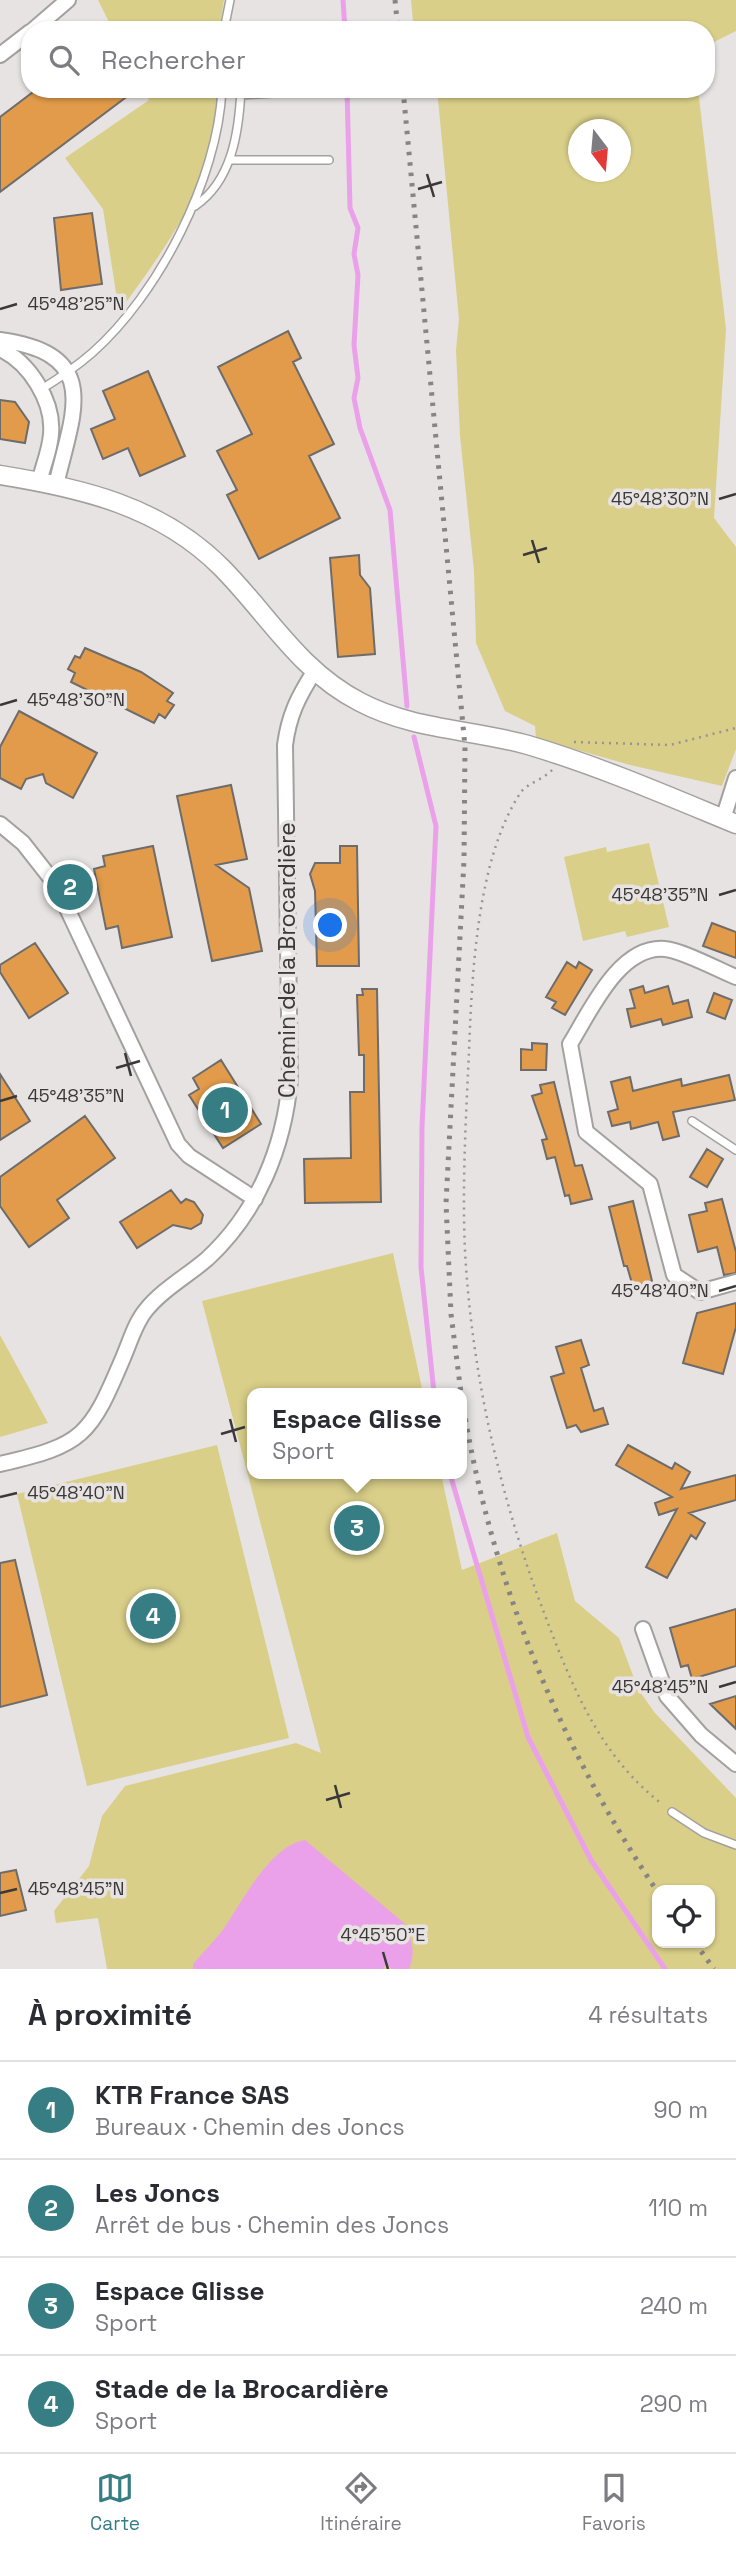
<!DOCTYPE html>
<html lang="fr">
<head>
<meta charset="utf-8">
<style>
	body { margin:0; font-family:"Space Grotesk",sans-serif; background:#f7f7f7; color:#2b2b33 }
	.controls { position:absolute; right:21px; bottom:21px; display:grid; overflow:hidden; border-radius:14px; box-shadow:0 2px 5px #0004 }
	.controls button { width:63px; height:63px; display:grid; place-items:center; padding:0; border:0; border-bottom:2px solid #e1e1e2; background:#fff; color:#2b2b33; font:35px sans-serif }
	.compass { position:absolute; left:568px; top:119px; width:63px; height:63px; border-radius:50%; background:#fff; box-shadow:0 2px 5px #0004; rotate:164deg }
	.you { position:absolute; left:331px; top:926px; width:24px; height:24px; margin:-18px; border:5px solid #fff; border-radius:50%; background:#1a73e8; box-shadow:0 0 0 10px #1a73e833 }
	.badge { display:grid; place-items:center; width:46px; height:46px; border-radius:50%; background:#367e83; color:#fff; font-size:23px; font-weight:700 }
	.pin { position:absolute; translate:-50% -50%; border:4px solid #fff; box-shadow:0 2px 7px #0006 }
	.popup { position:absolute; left:247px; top:1388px; width:220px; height:91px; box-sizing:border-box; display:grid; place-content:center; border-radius:14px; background:#fff; filter:drop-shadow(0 2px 5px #0005); font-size:23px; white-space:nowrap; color:#7c7c81 }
	.popup b { font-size:26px; color:#2b2b33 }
	.popup::after { content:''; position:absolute; left:50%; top:100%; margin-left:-14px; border:14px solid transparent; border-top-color:#fff }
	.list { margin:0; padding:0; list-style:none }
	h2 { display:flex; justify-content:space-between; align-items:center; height:91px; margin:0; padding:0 28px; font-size:30px }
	h2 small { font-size:23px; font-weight:400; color:#7c7c81 }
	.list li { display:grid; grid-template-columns:46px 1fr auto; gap:21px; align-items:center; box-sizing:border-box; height:98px; padding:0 28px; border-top:2px solid #e1e1e2 }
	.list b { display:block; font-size:26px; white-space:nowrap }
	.list p { margin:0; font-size:23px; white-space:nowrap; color:#7c7c81 }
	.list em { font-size:23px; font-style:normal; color:#7c7c81 }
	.icon { flex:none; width:38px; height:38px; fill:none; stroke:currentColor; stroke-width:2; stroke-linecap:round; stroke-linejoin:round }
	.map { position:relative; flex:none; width:736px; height:1969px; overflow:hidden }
	.search { position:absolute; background:#fff; box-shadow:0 2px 5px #0004; left:21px; right:21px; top:21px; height:77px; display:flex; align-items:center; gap:18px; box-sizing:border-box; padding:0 24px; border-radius:28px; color:#7c7c81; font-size:26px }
	.sheet { height:483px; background:#fff }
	nav { display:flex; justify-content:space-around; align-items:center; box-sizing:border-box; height:98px; border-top:2px solid #e1e1e2; background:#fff; font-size:19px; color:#7c7c81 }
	nav a { display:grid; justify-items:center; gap:4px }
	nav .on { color:#367e83 }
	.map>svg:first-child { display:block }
	.green { fill:#d9cf89; fill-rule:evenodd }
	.water { fill:#eaa1ea }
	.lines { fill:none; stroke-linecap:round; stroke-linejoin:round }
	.stream { stroke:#eaa1ea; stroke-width:5 }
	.building { fill:#e19b4a; stroke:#6e6c6a; stroke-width:2 }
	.service-casing { stroke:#a4a09f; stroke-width:10 }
	.minor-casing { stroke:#a4a09f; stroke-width:18 }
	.tertiary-casing { stroke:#a4a09f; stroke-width:21 }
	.path { stroke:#989494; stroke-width:2.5; stroke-dasharray:2 5; stroke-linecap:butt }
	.service { stroke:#fff; stroke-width:7 }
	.minor { stroke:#fff; stroke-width:14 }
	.tertiary { stroke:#fff; stroke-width:18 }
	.rail { stroke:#878484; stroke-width:5; stroke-dasharray:3.5 7; stroke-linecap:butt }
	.ticks { fill:none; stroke:#3a3838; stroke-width:2.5 }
	.labels { text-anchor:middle; stroke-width:7; stroke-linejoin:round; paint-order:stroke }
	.street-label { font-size:23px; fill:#3a3838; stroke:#e7e3e2 }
	.ticks-label { font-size:18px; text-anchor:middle; fill:#3a3838; stroke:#e7e3e2; stroke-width:7; stroke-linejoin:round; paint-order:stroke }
</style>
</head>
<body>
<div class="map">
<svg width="736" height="1969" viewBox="0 0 736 1969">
	<rect width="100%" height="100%" fill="#e7e3e2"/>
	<path class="green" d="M98,0H224L219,30H113Z
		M411,0H736V31L706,46V30H430L429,22H413Z
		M144,89H218L217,98C214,119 213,142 207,163C193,211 149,271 119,312L103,209L65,158L149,100Z
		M437,89H698L726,329L714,518L736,547V749L722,786L630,765L536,738L535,726L505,711L476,643L474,571L460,436L456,350L459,319ZM578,130H620V172H578Z
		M649,843L669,927L627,937L625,931L583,941L564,857L606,847L607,852Z
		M393,1253L423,1393H252V1474H441L462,1570L557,1533L575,1601L619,1638L638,1689L655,1713L736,1798V1969H107L98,1918L56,1923L54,1911L89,1866L102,1816L125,1786L296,1743L321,1753L202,1301ZM657,1890H710V1943H657Z
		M0,1335L48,1423L0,1437Z
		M217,1445L289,1738L87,1786L17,1494Z"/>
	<path class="water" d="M305,1840L404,1923C412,1939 416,1952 409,1969H393L386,1965L383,1969H193V1964C203,1953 213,1942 222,1931C242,1903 268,1847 305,1840Z"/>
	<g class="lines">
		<path class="stream" d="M343,0L345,30
			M347,89L350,208L358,228L354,254L358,275L354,345L358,378L354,398L360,428L390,510L407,706
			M414,737L436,826L422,1127L421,1267L434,1393
			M450,1474L528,1737L591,1860L665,1969"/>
	</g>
	<path class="building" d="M37,89H137L0,192V117Z
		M92,213L102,284L61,290L54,218Z
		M288,331L301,358L293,362L334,444L309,456L340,518L259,559L227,495L237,490L217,451L252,434L218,367Z
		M148,371L185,456L140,476L128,448L103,459L91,429L115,419L103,391Z
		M0,400L15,402L29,422L25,443L0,439Z
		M359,555L360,575L370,588L375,654L338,657L330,558Z
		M85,648L141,672L173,693L167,701L174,705L165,718L159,714L154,723L71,682L75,673L68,669L75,656L80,658Z
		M19,711L97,753L73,798L46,783L43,774L26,779L21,789L0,778V747Z
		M231,785L247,859L216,865L249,888L262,951L212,961L177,796Z
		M153,846L172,937L122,948L118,926L106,929L94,869L105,866L103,856Z
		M340,846H357L359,966H317L315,891L310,874L315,863H340Z
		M712,923L736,932V958L703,946Z
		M35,943L68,993L29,1018L0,972V965Z
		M567,962L576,968L579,962L592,970L565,1015L552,1008L556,1002L546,997Z
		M643,986L645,993L668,986L673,1004L688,1000L692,1017L663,1025L661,1019L631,1027L627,1009L635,1008L630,990Z
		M362,989H377L381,1202L305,1203L304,1159L351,1158L350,1092H364V1055H359L357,995H363Z
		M714,993L732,1000L725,1019L707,1012Z
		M532,1043L547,1044L546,1070H521V1049L532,1050Z
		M221,1060L261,1124L223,1148L189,1095L199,1089L193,1078Z
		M0,1074L30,1121L0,1140Z
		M729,1075L735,1100L673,1112L679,1136L663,1140L658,1122L631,1129L630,1122L612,1126L608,1112L618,1109L611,1082L630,1077L633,1091L681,1079L682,1086Z
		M554,1082L575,1166L582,1165L592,1199L571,1204L569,1195L565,1196L555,1157L547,1159L542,1140L547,1139L532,1096L542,1093L540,1085Z
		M85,1116L115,1158L57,1200L69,1218L29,1247L0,1206V1177Z
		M707,1149L723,1159L707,1187L690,1177Z
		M171,1190L181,1203L186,1199L194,1202L203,1215L201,1223L191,1229L173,1225L137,1248L120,1222Z
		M722,1199L736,1252V1273L724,1275L717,1247L698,1252L689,1215L707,1211L705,1203Z
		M633,1201L652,1281L633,1287L627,1266H624L609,1207Z
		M736,1303V1327L723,1374L683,1363L697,1313Z
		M581,1340L589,1365L581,1368L594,1411L603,1408L608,1424L581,1432L576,1425L567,1428L551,1377L564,1373L556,1347Z
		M628,1445L672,1469L675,1463L690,1472L681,1489L736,1475V1500L689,1513L705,1523L696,1539L691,1535L667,1578L646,1567L677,1509L659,1515L655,1503L672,1497L616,1465Z
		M15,1560L47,1695L0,1707V1563Z
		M736,1609V1666L692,1679L688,1665L681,1667L670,1628Z
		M736,1696V1729L710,1704Z
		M16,1870L26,1910L0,1916V1873Z"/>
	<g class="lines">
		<g class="service-casing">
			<path id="service" d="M224,30L230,0
				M240,95L323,90
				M229,160H329
				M195,206C232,181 239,132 241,89
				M40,390C58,379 76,367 92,353C159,294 218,178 222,89
				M692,1121L736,1150
				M672,1812L704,1833L736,1845"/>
		</g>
		<g class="minor-casing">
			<path id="minor" d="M33,30L68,0
				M0,55L30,32
				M0,340C103,354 73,412 56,485
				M0,349C29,362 54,401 51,434C50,450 43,466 39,482
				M723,819L736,778
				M0,824L23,843L56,885L178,1144L189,1156L255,1199
				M736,977C719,970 681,950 665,949C619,945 590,1012 570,1044L586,1132L650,1184L674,1275L700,1292L736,1282
				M0,1464C84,1445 90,1436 123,1358C130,1342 135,1323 146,1310C162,1290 187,1276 207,1259C258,1212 284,1147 290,1080L285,745C289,715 298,697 314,672
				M643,1629L667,1696L701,1735L736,1764"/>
		</g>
		<g class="tertiary-casing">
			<path id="tertiary" d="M0,475C81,488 160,506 221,567C267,613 299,671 360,702C413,730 471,729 528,745C599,766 668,796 736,824"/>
		</g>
		<path class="path" d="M574,742L670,745L736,728
			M552,770C544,779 528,783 521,792C477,858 472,973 469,1051C466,1117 462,1184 465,1251C472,1377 501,1501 546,1618C573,1689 601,1757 662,1804"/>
		<use href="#service" class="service"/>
		<use href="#minor" class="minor"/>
		<use href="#tertiary" class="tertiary"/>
		<path class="rail" d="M395,0L398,30
			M403,89L465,747L464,860L446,1203L451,1314L461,1393
			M462,1398C489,1574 558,1744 657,1891
			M695,1943L714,1969"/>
	</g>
	<path class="ticks" d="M427,174L434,197M418,189L442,182M0,309L17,304M719,499L736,494M532,540L539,563M523,555L547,548M0,705L17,700M719,895L736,890M125,1053L131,1076M116,1068L140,1061M0,1101L17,1096M719,1291L736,1286M230,1419L236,1442M221,1434L245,1427M0,1497L17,1493M719,1687L736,1682M335,1785L341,1808M326,1800L350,1793M0,1893L17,1889M383,1952L388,1969"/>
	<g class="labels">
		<g class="street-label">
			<text transform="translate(287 960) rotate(-90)" y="8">Chemin de la Brocardière</text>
		</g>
	</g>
	<g class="ticks-label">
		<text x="76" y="310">45°48'25"N</text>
		<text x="660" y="505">45°48'30"N</text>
		<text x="76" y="706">45°48'30"N</text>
		<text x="660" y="901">45°48'35"N</text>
		<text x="76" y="1102">45°48'35"N</text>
		<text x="660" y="1297">45°48'40"N</text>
		<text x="76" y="1499">45°48'40"N</text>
		<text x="660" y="1693">45°48'45"N</text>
		<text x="76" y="1895">45°48'45"N</text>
		<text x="383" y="1941">4°45'50"E</text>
	</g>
</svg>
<div class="controls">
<button><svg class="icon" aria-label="locate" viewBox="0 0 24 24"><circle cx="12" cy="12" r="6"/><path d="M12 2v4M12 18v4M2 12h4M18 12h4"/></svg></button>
</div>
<svg class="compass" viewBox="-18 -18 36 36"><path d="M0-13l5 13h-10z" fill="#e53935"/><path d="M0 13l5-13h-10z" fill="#7c7c81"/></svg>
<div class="you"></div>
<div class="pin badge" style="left:225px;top:1110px">1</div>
<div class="pin badge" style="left:70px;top:887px">2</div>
<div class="pin badge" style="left:357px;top:1528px">3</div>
<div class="popup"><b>Espace Glisse</b>Sport</div>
<div class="pin badge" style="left:153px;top:1616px">4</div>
<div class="search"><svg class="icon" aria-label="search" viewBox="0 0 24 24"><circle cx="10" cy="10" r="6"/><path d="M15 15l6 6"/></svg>Rechercher</div>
</div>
<section class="sheet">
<h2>À proximité<small>4 résultats</small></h2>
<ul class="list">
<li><span class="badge">1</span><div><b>KTR France SAS</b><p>Bureaux · Chemin des Joncs</p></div><em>90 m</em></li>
<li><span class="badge">2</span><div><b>Les Joncs</b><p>Arrêt de bus · Chemin des Joncs</p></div><em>110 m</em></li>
<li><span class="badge">3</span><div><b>Espace Glisse</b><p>Sport</p></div><em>240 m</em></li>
<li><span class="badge">4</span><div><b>Stade de la Brocardière</b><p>Sport</p></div><em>290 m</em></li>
</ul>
</section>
<nav>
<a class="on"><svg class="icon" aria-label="map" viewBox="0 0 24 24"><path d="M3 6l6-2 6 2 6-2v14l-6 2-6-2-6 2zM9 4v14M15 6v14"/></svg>Carte</a>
<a><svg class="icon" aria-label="directions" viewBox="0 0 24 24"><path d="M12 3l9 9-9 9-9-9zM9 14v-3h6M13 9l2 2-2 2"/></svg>Itinéraire</a>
<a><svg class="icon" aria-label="saved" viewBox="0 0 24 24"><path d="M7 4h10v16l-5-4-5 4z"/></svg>Favoris</a>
</nav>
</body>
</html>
